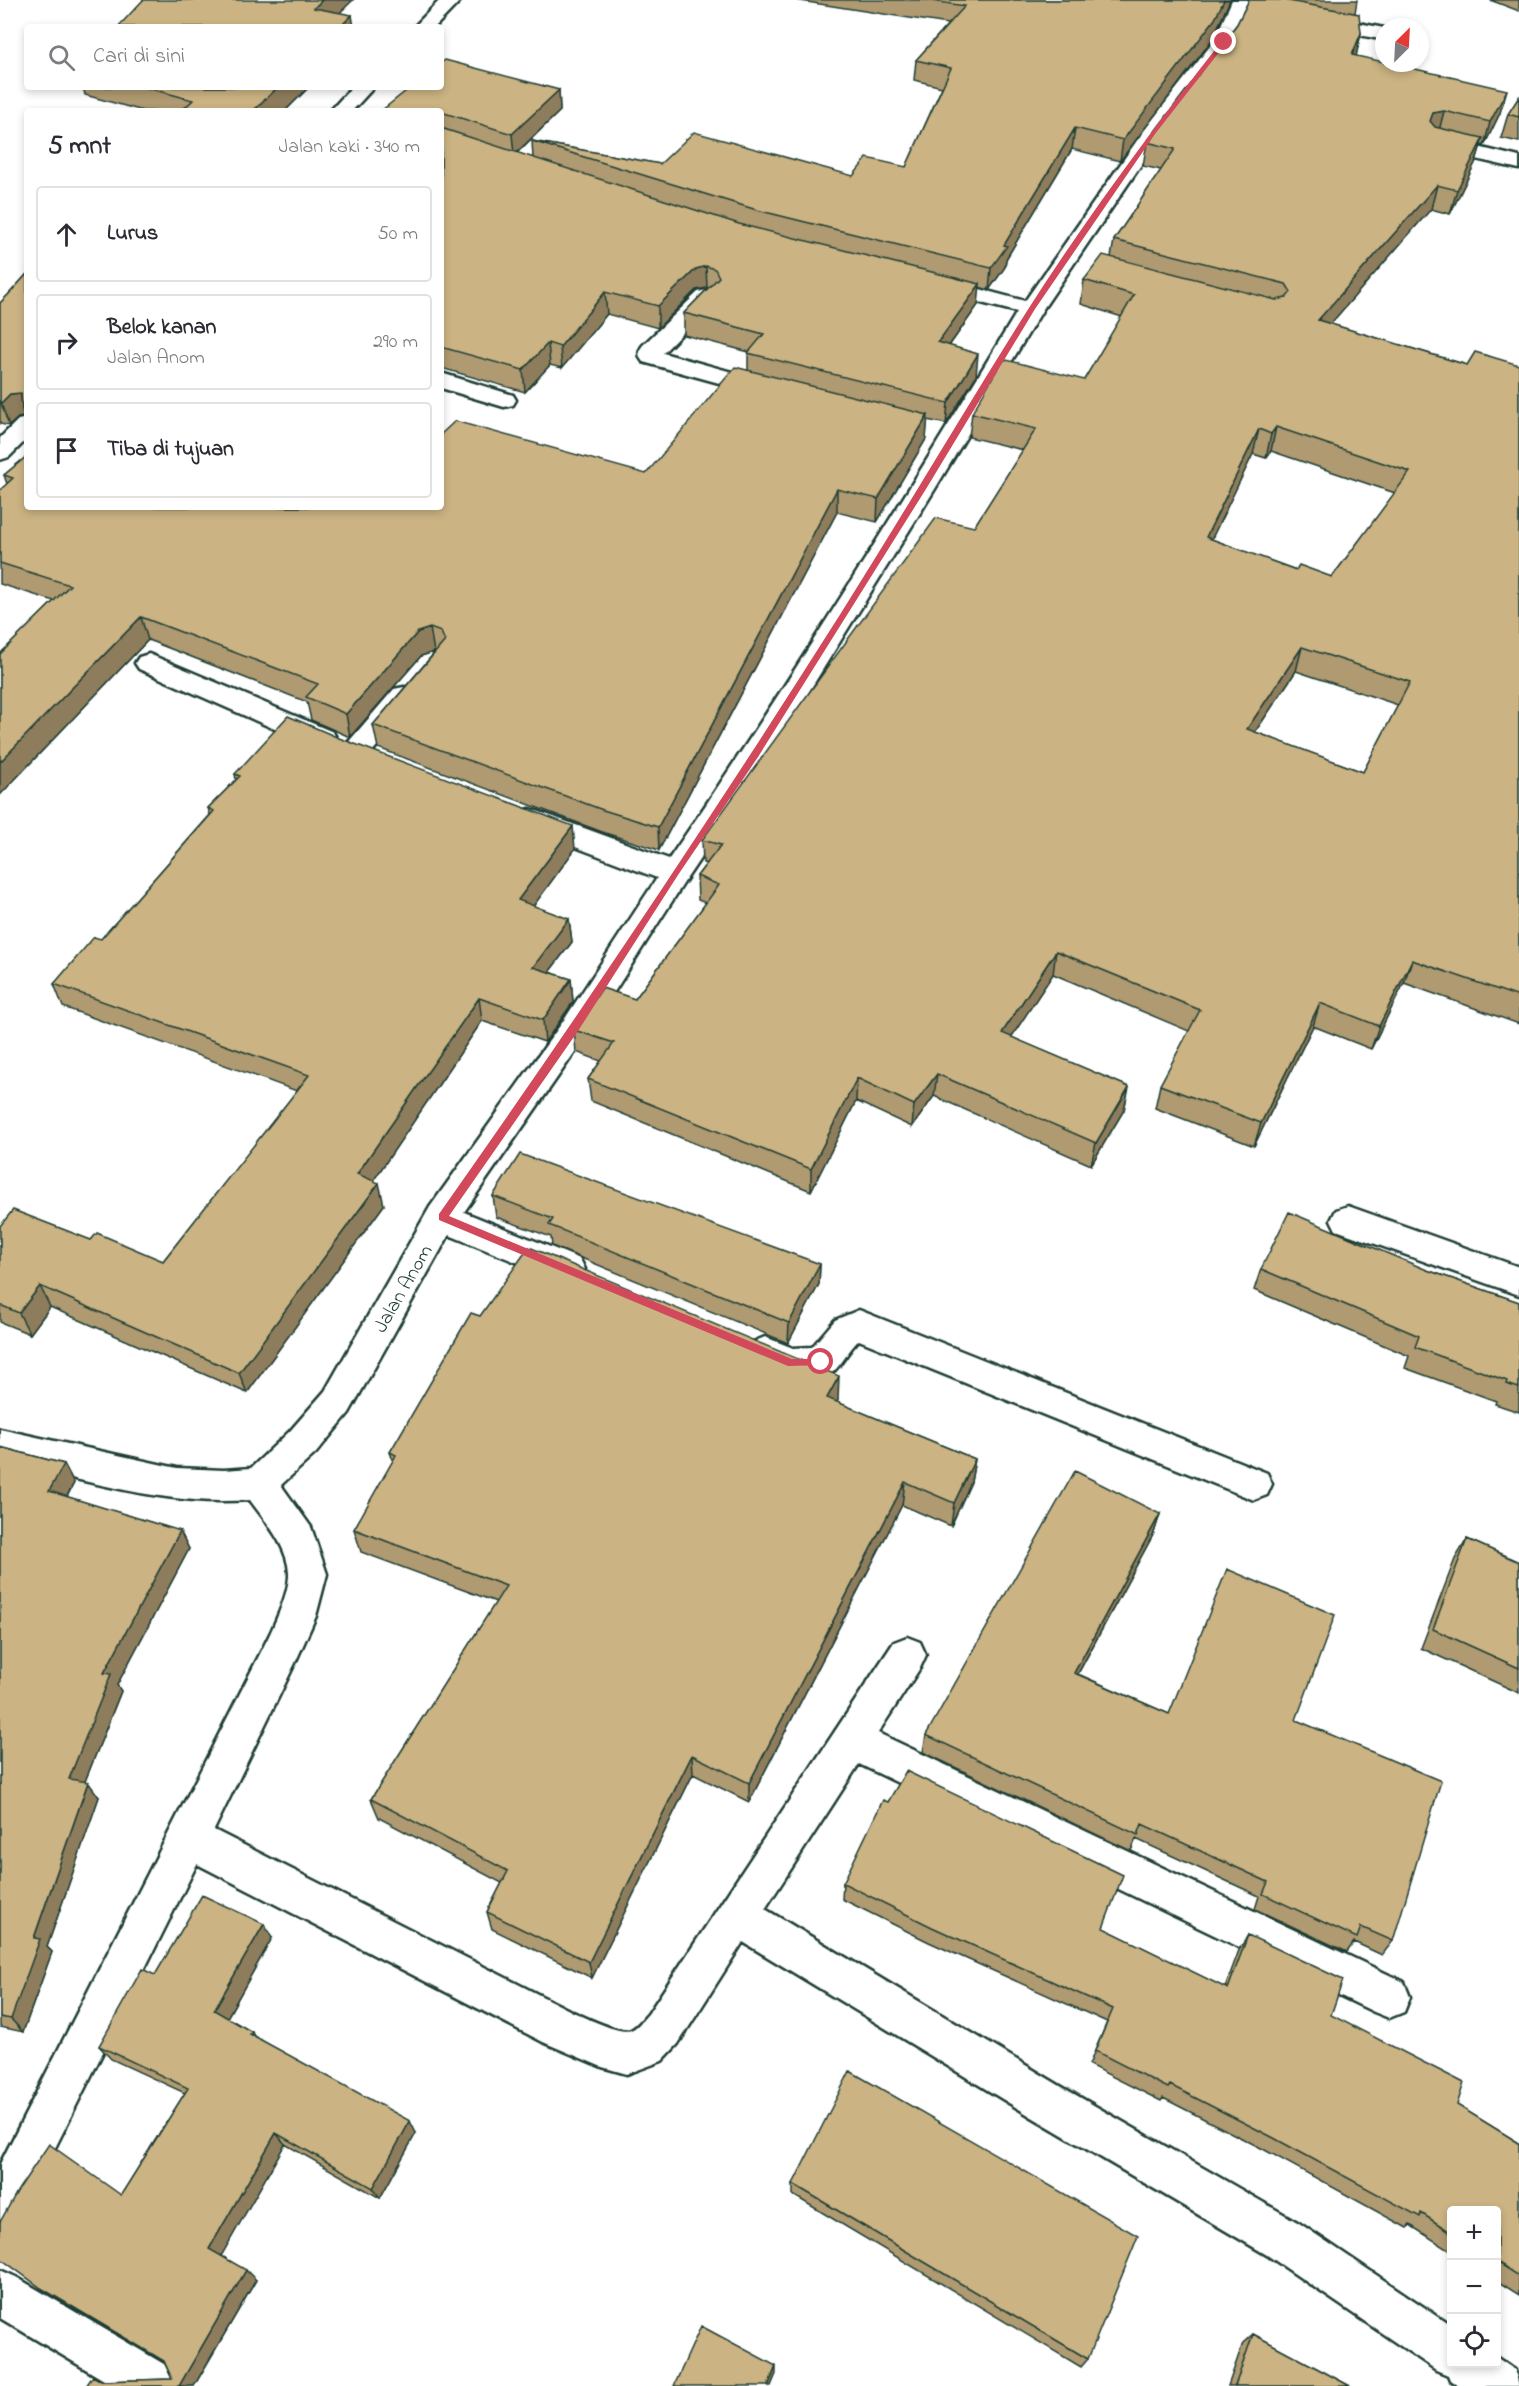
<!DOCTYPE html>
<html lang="id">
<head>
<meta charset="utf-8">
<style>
	body { margin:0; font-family:"Indie Flower",sans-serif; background:#f2f2f3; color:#2b2b33 }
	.controls { position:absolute; right:18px; bottom:18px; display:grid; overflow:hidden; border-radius:6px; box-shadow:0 3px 9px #0003 }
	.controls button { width:54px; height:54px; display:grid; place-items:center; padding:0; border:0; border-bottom:2px solid #e1e1e2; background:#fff; color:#2b2b33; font:30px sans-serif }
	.compass { position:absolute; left:1375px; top:18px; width:54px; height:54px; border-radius:50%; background:#fff; box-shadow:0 3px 9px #0003; rotate:24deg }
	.stop { position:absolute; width:18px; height:18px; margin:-14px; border:4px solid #d1495b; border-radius:50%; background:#fff }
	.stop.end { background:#d1495b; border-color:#fff; box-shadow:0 2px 6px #0008 }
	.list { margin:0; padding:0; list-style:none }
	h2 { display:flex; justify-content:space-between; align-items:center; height:78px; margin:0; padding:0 24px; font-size:26px }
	h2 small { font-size:20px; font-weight:400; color:#7c7c81 }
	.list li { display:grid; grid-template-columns:39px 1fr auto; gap:18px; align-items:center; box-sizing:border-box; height:96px; margin:0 12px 12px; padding:0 12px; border:2px solid #e1e1e2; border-radius:6px }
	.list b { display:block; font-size:22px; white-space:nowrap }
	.list p { margin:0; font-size:20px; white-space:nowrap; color:#7c7c81 }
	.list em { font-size:20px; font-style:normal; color:#7c7c81 }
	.icon { flex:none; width:33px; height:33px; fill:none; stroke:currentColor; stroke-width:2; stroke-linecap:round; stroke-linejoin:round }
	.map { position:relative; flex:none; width:1519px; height:2386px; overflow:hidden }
	.search { position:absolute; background:#fff; box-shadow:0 3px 9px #0003; left:24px; top:24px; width:420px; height:66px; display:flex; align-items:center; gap:15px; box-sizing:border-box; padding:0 21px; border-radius:6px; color:#7c7c81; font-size:22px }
	.panel { position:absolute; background:#fff; box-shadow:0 3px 9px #0003; left:24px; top:108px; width:420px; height:402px; border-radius:6px }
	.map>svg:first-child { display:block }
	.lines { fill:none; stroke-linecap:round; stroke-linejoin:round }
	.minor-casing { stroke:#1f3d34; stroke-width:5 }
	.major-casing { stroke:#1f3d34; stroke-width:5 }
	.minor { fill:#fff; fill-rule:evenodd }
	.major { fill:#fff; fill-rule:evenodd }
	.wall { fill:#af9a71; stroke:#1f3d34; stroke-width:1.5; fill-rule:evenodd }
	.shaded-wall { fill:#8e7d5c; stroke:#1f3d34; stroke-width:1.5 }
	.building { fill:#cbb383; stroke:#1f3d34; stroke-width:1.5; fill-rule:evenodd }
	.route { fill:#d1495b }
	.labels { text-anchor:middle; stroke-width:4.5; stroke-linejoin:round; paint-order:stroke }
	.street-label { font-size:20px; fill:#1f3d34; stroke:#fff }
</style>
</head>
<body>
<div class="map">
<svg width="1519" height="2386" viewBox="0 0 1519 2386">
	<rect width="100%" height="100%" fill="#fff"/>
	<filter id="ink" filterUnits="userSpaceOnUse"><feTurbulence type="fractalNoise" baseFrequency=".0167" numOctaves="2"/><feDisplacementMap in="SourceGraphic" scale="12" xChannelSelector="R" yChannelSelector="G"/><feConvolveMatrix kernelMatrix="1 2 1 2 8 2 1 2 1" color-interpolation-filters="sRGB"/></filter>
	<g filter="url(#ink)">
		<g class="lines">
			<g class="minor-casing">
				<path id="minor" d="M1232,0H1252L1234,42L1160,137L1043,309L935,489L765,762L685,881L586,1036L464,1212L580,1259L585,1269L580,1279L568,1283L449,1235L349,1413L316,1453L281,1485L311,1527L327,1574L316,1616L296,1661L214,1830L573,2012C585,2017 620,2035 631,2030C638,2027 643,2019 648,2014L894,1642L907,1637L920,1642L926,1655L920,1668L878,1733L1404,1982L1410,1997L1404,2012L1389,2018L1374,2012L859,1764L765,1909L1062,2087L1299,2223L1452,2326V2364H1496V2357L1515,2370L1519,2386H1458L1450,2380L1448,2375L1436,2370L1267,2255L1032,2117L743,1942L678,2044L662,2061L627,2074L602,2067L543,2042L197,1864L16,2226L0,2232V2164L263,1648C272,1631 290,1592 289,1573C288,1546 265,1521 250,1500C166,1507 82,1479 0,1461V1429L177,1468L224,1470L251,1468L290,1431L325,1391L430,1207L564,1020L657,878L520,826L516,819L520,812L530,809L540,812L669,859C791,681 905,497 1017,312L926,289L923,284L926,279L934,277L1025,301L1145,129L1214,41Z
					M1318,15L1384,28V40L1311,25L1308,21L1311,17Z
					M1437,137L1519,157V169L1429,148L1426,143L1429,138Z
					M706,290L714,292L718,297L663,353L779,385L782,390L779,395L770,397L643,362C638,356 638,351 643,345L698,292Z
					M441,373L513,395L516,400L513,405L504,407L441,388Z
					M149,654L333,732L337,739L333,746L323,749L313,746L139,669L135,663L139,657Z
					M404,687L414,689L418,696L414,703L365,760L355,763L345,760L341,753L345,746L394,689Z
					M1348,1206L1519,1267V1295L1336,1230L1331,1220L1336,1210Z
					M859,1310L1267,1473L1272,1484L1267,1495L1254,1500L859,1340C849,1349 844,1361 835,1370C816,1390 773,1371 753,1362L748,1352L753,1342L765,1337L793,1348L812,1347L835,1320Z
					M0,2270L16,2277L174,2370L181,2386H114L0,2318Z"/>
			</g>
			<g class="major-casing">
				<path id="major" d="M440,0H461L435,27H414Z
					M352,87H374L352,111H330Z
					M27,418V439L9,457L0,460V438L18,420Z"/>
			</g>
			<use href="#minor" class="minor"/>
			<use href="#major" class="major"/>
		</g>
		<path class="wall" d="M794,0H1230L1212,40L1120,161L1072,149L1006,259L1005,267L989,290L979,287L978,305L949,346L976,376L946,424L927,420L926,439L877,522L837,512L659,850L605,833L378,748L373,725L435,652H434L421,656L350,737L311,720L307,702L148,640L0,795V654L54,601L0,584V490L7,484L4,475L27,456V507L646,474L748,371V353L749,352L684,335V313L708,288H707L696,290L658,328L607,314L562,368L550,365L525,392L441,368V111L559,90L560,111L517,153L533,158L532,141L660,164L853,176L906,167L942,87L914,80L916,60L948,24Z
			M1249,0H1357L1355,13L1361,33L1356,56L1500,113L1484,146L1481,145L1476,161L1450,214L1431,209L1330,324L1467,365H1519V1024L1404,983L1371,1049L1313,1026L1254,1146L1155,1108L1160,1085L1189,1031L1053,974L1011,1037L1129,1087L1124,1110L1091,1165L934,1096L912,1127L856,1101L811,1191L591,1101L588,1079L601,1061L576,1052L574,1030L635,999L706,903L698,900L697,876L706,864L703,863L702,840L974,527L1023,450L969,437L972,413L1084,380L1122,317L1081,304L1084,280L1111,257L1114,240L1161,170L1143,166L1147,142L1237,24ZM1271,451L1395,493L1332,577L1296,570L1211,539L1253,454L1266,458ZM1296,671L1398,705L1363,772L1255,732Z
			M1490,0H1519V11Z
			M83,87H309L285,111H143L85,95Z
			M1519,97V142L1501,138L1508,114Z
			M27,274V425L24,417L18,418L9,426L0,424V303L8,295Z
			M235,774L575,849L533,906L569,919L572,942L549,972L571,979L573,1002L545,1042L482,1021L373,1181L384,1205L247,1393L50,1307L30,1334L0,1322V1226L91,1240L163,1261L297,1091L63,1007L54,984L101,939L210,815L208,808L236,780Z
			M493,1196L820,1264L819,1284L788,1343L552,1246L551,1237L496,1217Z
			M1261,1269L1427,1270L1519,1302V1412L1495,1404L1496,1401L1405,1368L1409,1356L1254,1290Z
			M480,1316L838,1400L837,1402L975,1459L971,1482L951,1526L902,1505L749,1802L693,1774L592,1978L492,1929L487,1912L502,1883L379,1818L371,1799L496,1602L361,1552L354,1529L393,1461L390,1452Z
			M0,1447L64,1464L74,1483L67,1497L180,1531L189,1549L117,1685L121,1691L85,1781L99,1797L47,1947L52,1952L23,2032L0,2027Z
			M1160,1514L1154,1533L1078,1674L1169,1714L1296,1720L1393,1941L1382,1955L1354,1942L1347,1952L1255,1909L1259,1896L1136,1839L1131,1851L923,1752L926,1735Z
			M1467,1539L1519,1562V1693L1421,1648L1455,1559Z
			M843,1883L1103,1928L1225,1988L1239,1950L1248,1935L1331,2015L1457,2105L1519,2143V2295L1497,2281V2211H1452V2252L1410,2225L1407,2228L1263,2149L1163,2098L1161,2101L1089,2065L1107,2022L929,1942L842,1899Z
			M272,1938L227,2018L252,2032L254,2036L416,2133L380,2198L285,2144L221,2255L256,2280L194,2386H86L101,2381L172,2379L164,2362L41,2288L121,2195L185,2093L111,2059L99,2046L155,1975Z
			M793,2184L1088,2359L1081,2367L793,2195Z
			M1253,2334L1350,2386H1228L1243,2343Z"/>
		<path class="shaded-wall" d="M322,0H353L325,27L314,8Z
			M1224,0H1230L1212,40L1120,161L1123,140Z
			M352,15L354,27H340Z
			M1361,33L1356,56L1352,55Z
			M278,87H309L285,111H253Z
			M559,90L560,111L514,155L512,134Z
			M1507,90L1500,113L1484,146L1490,122Z
			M1444,111L1438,135L1430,121L1433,113Z
			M1075,128L1072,149L1006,259L1005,267L989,290L991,268L1004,245Z
			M1483,138L1476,161L1450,214L1457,190Z
			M1437,185L1431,209L1312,345L1318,320Z
			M706,266L707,288L696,290L658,328V306L696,269Z
			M980,284L978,305L936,364L938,342Z
			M605,292L607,314L562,368L560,347Z
			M548,343L550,365L525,392L523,370Z
			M978,354L976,376L946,424L948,403Z
			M21,393L22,409L24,417L18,418L9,426L1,403L10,394Z
			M928,415L926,439L877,522L878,499Z
			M1276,427L1271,451L1266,458L1271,434Z
			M1259,429L1253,454L1201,561L1206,537Z
			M837,489V512L659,850L658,827Z
			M141,617L148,640L0,795V762Z
			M430,628L434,652L421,656L350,737L346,714L418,632Z
			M1302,647L1296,671L1241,753L1247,729Z
			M573,826L575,849L521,923L518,900Z
			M569,919L572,942L536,989L533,967Z
			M1056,951L1053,974L999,1056L1002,1033Z
			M1412,960L1404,983L1371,1049L1379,1026Z
			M571,979L573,1002L545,1042L543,1020Z
			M479,998L482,1021L363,1196L357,1174Z
			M1320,1003L1313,1026L1254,1146L1261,1123Z
			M937,1074L934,1096L912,1127L914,1105Z
			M857,1078L856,1101L811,1191V1169Z
			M1129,1087L1124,1110L1091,1165L1096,1143Z
			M379,1183L384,1205L247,1393L239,1373Z
			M820,1264L819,1284L788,1343L789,1323Z
			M40,1286L50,1307L30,1334L19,1313Z
			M839,1376L838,1400L826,1422L827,1398Z
			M975,1459L971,1482L951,1526L954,1503Z
			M64,1464L74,1483L59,1510L49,1491Z
			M905,1482L902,1505L749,1802V1783Z
			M1160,1514L1154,1533L1069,1690L1074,1673Z
			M180,1531L189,1549L117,1685L121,1691L80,1794L69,1779L104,1673Z
			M692,1755L693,1774L592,1978L589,1962Z
			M88,1782L99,1797L47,1947L52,1952L23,2032L11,2019L34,1938Z
			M264,1924L272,1938L224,2023L214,2010Z
			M410,2121L416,2133L380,2198L373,2188Z
			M276,2133L285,2144L220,2258L209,2249Z
			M246,2270L256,2280L194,2386H179Z
			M776,2366V2374L771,2386H768Z"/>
		<path class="building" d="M143,0H322L314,8L352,15L340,27H118Z
			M926,0H1224L1215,19L1123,140L1075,128L1004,245L1007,246L991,268L757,210L532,141L660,164L694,132L853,176L867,158L906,167L951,68L916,60L965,6Z
			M1249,0H1283L1359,14L1361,33L1352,55L1384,62V63H1389L1507,90L1490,122L1444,111L1433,113L1430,121L1435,127L1483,138L1457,190L1437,185L1318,320L1467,365L1475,352L1519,365V997L1412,960L1379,1026L1320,1003L1261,1123L1160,1085L1200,1010L1056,951L1002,1033L1129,1087L1096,1143L937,1074L914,1105L857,1078L811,1169L588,1079L614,1043L574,1030L602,988L635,999L719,885L697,876L721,845L702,840L936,518L974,527L1036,429L972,413L1003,359L1084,380L1134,295L1084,280L1103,255L1276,300L1286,298L1291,292L1286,284L1114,240L1175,149L1147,142L1237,24ZM1276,427L1410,472L1332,577L1299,565L1296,570L1206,537L1259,429L1271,434ZM1302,647L1410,682L1363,772L1247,729Z
			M445,60L559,90L512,134L441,112V111H381L411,87H441V63Z
			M144,87H278L253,111H181L193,100Z
			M1519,97V117L1508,114Z
			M441,128L739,224L980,284L938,342L978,354L948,403L748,353L764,334L684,313L719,277L715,269L706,266L696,269L658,306L605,292L560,347L548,343L523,370L441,347Z
			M27,274V410L22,409L21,393L10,394L1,403L0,402V303L8,295Z
			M735,367L928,415L878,499L837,489L658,827L603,810L373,725L445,641L441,632L430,628L418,632L346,714L306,697L318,684L141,617L0,762V654L70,585L0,563V490L13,478L4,475L27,456V507H441V434L455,421L646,474Z
			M288,716L339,738L573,826L518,900L569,919L533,967L571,979L543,1020L479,998L357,1174L379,1183L239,1373L40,1286L19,1313L0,1305V1226L13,1210L91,1240L97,1233L163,1261L309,1075L54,984L94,937L101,939L214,811L208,808L240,776L235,774Z
			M520,1154L820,1264L789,1323L549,1225L553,1219L493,1196Z
			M1289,1212L1427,1270L1519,1302V1388L1506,1384L1507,1381L1415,1347L1419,1336L1261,1269Z
			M529,1247L839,1376L827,1398L975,1459L954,1503L905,1482L749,1783L692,1755L589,1962L487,1912L508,1871L371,1799L506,1586L354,1529L396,1455L390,1452L471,1313L480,1316Z
			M0,1447L64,1464L49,1491L180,1531L104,1673L111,1674L69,1779L88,1782L34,1938L40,1939L11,2019L0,2017Z
			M1075,1471L1160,1514L1074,1673L1169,1714L1227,1569L1335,1615L1296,1720L1441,1781L1393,1941L1361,1927L1357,1938L1263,1894L1268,1882L1142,1824L1138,1835L926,1735Z
			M1467,1539L1519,1562V1668L1433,1629Z
			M906,1771L1123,1875L1103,1928L1228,1989L1248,1935L1343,1980L1331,2015L1464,2083L1457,2105L1519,2143V2276L1497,2262V2211H1452V2233L1421,2213L1420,2217L1272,2137L1170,2085L1168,2088L1095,2051L1113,2009L932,1927L843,1883L883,1800L888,1802Z
			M202,1895L264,1924L214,2010L252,2032L250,2034L410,2121L373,2188L276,2133L209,2249L246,2270L179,2386H86L93,2376L101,2381L172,2379L164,2361L41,2288L0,2258V2222L18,2190L49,2144L121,2195L188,2088L99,2046L142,1969L155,1975Z
			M850,2071L1138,2236L1088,2359L793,2184Z
			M701,2326L776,2366L768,2386H674Z
			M1253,2334L1350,2386H1235Z"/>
	</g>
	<path class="route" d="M1222,41L1227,42L1155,134L1035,309L926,489L758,757L678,875L578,1031L449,1216L792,1359H825V1365L788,1366L439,1220V1214C578,1017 712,817 841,613C904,513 964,411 1027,311C1087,217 1153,128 1222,41Z"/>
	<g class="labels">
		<g class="street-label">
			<text transform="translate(402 1288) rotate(-60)" y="7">Jalan Anom</text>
		</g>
	</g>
</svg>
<div class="controls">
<button>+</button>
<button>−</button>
<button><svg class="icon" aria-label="locate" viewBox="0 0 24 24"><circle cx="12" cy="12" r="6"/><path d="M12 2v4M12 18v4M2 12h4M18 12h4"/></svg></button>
</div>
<svg class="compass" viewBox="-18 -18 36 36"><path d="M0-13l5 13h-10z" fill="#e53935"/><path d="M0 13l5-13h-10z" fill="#7c7c81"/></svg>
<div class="stop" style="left:821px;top:1362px"></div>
<div class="stop end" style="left:1224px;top:42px"></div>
<div class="search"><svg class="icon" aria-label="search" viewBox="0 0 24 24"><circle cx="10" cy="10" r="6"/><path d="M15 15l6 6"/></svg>Cari di sini</div>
<section class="panel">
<h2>5 mnt<small>Jalan kaki · 340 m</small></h2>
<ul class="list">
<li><svg class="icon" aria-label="ahead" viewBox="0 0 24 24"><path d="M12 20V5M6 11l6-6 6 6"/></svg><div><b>Lurus</b></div><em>50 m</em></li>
<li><svg class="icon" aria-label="right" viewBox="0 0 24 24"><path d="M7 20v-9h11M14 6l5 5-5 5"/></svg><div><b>Belok kanan</b><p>Jalan Anom</p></div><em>290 m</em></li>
<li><svg class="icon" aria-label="arrive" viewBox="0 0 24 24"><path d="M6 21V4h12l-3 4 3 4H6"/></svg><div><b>Tiba di tujuan</b></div></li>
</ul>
</section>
</div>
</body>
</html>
